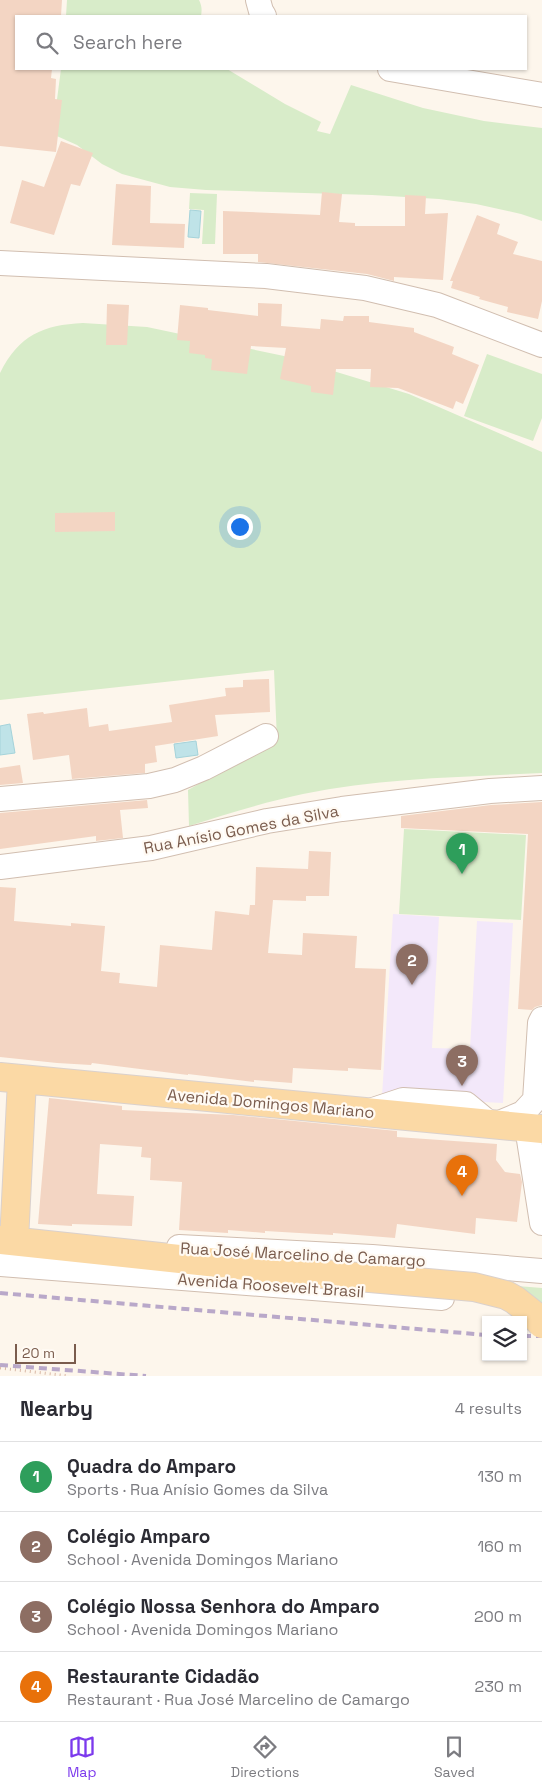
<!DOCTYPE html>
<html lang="en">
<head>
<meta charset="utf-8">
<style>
	body { margin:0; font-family:"Space Grotesk",sans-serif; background:#f2f2f3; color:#2b2b33 }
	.controls { position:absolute; right:15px; bottom:15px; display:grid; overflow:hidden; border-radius:0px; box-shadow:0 1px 4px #0004 }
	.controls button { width:45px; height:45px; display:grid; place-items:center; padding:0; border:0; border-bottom:1px solid #e1e1e2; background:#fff; color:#2b2b33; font:25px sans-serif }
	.scale { position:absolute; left:15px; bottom:12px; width:61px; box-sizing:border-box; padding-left:5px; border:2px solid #7a5c4d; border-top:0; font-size:14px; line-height:18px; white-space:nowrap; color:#7a5c4d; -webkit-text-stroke:4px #fffaf3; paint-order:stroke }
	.you { position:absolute; left:239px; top:526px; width:18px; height:18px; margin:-12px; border:4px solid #fff; border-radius:50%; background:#1a73e8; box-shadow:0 0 0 8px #1a73e833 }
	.badge { display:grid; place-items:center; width:32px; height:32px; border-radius:50%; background:#7c3aed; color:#fff; font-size:16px; font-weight:700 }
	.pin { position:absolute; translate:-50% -41px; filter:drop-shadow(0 1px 2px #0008) }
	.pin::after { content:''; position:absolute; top:26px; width:18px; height:15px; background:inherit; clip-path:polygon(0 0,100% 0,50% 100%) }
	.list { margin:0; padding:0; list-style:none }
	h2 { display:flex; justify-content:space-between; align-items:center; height:65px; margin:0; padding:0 20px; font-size:21px }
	h2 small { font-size:16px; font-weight:400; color:#7c7c81 }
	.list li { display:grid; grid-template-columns:32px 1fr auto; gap:15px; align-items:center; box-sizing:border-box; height:70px; padding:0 20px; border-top:1px solid #e1e1e2 }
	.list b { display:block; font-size:19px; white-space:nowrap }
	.list p { margin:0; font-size:16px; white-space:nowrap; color:#7c7c81 }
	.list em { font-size:16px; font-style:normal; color:#7c7c81 }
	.icon { flex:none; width:28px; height:28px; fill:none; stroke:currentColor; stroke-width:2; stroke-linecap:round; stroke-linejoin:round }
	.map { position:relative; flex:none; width:542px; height:1376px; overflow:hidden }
	.search { position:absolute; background:#fff; box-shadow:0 1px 4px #0004; left:15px; right:15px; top:15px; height:55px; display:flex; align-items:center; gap:12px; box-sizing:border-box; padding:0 18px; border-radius:0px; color:#7c7c81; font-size:19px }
	.sheet { height:345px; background:#fff }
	nav { display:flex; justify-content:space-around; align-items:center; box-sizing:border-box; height:70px; border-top:1px solid #e1e1e2; background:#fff; font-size:14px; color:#7c7c81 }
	nav a { display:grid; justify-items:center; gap:2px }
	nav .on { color:#7c3aed }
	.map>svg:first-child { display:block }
	.education { fill:#f3e8fa }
	.green { fill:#d8ecc9 }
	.water { fill:#bfe3e8; stroke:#a5d3da }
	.building { fill:#f3d5c3 }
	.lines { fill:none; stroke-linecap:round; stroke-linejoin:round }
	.minor-casing { stroke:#d1beb0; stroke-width:26 }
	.major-casing { stroke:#dad1cd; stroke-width:30 }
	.path { stroke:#d9b8a5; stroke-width:3; stroke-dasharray:1 4; stroke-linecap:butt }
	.minor { stroke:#fff; stroke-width:24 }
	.major { stroke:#fbd9a5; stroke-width:28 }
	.rail { stroke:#b9a8c9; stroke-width:4; stroke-dasharray:8 5; stroke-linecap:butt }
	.major-bridge-casing { stroke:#dad1cd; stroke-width:30; stroke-linecap:butt }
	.major-bridge { stroke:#fbd9a5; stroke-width:28 }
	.labels { text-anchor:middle; stroke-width:4.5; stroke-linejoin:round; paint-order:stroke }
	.street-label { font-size:16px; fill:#7a5c4d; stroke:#fffaf3 }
</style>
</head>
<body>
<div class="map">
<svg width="542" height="1376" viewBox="0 0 542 1376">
	<rect width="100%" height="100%" fill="#fdf6ec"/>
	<path class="education" d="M393,914L439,917L432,1048L470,1049L477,921L513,923L503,1103L382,1097Z"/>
	<path class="green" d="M67,0H199C202,6 202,10 201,16H66Z
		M61,69H227L285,104L321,122L317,131L330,134L351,85L423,108L484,121L542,128V221L521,214L476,204L439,199L372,195L206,190L170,187L122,174L102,164L77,145L50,133L56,107Z
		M190,193L217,194L215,244H202L204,210L189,209Z
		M83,323L147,327L284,356L409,394L542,452V773C463,777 381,778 303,794C265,802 227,814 189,826L188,790L277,740L274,670L0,700V373C19,335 43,325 83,323Z
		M487,354L542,374V418L533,441L464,416Z
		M404,829L526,835L521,920L399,914Z
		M506,1285L542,1288V1308Z"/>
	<path class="water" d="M190,210L201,211L199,238L188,237Z
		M10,724L15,753L0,755V726Z
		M196,741L198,755L176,758L174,744Z"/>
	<path class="building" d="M0,0H62L61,16H16V69H52L51,78L56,79L55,99L62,100L56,152L0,146Z
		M61,141L93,153L80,186L71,184L54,235L10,223L22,180L44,187Z
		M116,184L151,186L150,223L185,224L184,248L112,245Z
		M322,192L342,194L339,222L355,223V226H405V195L426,196L425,214L448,213L443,280L394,277V281L367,274L258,262V254H223V211L320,215Z
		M477,215L500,224L497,234L518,242L513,254L542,261V301L538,319L507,312L508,307L479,299L480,297L451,288L453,281H450Z
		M258,303L282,304L281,326L320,329L321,319L343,321L344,316H369V322L414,328V332L454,347L452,354L479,365L463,404L456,401L453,409L398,388L370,387L371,369H336L333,395L311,392V386L280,379L286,348L251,346L247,374L211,370L212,359L205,358V355L189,353L190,341L177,340L180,305L208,308V310L258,316Z
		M107,304L129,305L127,345H106Z
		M115,512V531L55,532V513Z
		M269,679L270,712L215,715L218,736L155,746L157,762L145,764V773L72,779L69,755L33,760L27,714L43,712L44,714L87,708L89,727L108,724L109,731L172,722L169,705L226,696L225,688L243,687V680Z
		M20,765L23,783L0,785V768Z
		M147,800L148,808L120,810L123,838L96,841V836L0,849V813Z
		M542,802V1005L535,1007L532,1010L518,1009L528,834L401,828V816L491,805Z
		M309,851L331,852L329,896H306V901L273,900L268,953L302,955L303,933L357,936L355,968L386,969L381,1070L348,1068V1071L293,1068L292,1083L254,1080V1082L188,1074V1075L92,1063L91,1065L57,1063L0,1057V887L16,888L14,921L71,926V923L105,926L101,971L120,973L119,983L157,987L160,945L212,950L215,911L249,915L250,905H255L256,867L308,869Z
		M49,1098L122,1106V1110L233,1115L397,1131V1137L497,1144L496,1160L505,1172L520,1174L522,1182L517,1222L476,1218L475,1234L397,1224L395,1238L333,1233V1235L265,1231V1233L228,1230V1233L179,1230L182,1182L150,1180L151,1158L141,1157L142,1147L100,1144L97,1194L134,1196L132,1226L72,1224V1226L38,1224Z"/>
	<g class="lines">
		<g class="minor-casing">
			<path id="minor" d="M258,0L261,11L264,16
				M390,69L542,95
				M0,263L266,276L365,288L437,305L542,345
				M0,799L149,786L175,780L204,768L266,736
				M0,867L151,848L267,821L342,809L490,791L542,788
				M370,1111L403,1100L466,1104L489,1123
				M497,1124L523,1113L535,1100L540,1023L542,1019
				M527,1127L542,1223
				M179,1247L372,1257L542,1271
				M0,1264L442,1298"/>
		</g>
		<g class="major-casing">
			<path id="major" d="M0,1077L542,1129
				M0,1240L312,1273
				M14,1241L22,1080"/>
		</g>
		<path class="path" d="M0,1368L69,1376"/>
		<use href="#minor" class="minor"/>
		<use href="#major" class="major"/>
		<path class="rail" d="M0,1293L486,1335
			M523,1336H542
			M0,1365L146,1376"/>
		<g class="major-bridge-casing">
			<path id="major-bridge" d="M312,1273L474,1287L506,1295L515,1300L534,1315L542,1324"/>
		</g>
		<use href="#major-bridge" class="major-bridge"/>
	</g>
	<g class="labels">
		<g class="street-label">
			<text transform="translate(241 829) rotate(-11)" y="6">Rua Anísio Gomes da Silva</text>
			<text transform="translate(271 1103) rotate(5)" y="6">Avenida Domingos Mariano</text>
			<text transform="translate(303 1254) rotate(3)" y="6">Rua José Marcelino de Camargo</text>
			<text transform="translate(271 1285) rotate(4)" y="6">Avenida Roosevelt Brasil</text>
		</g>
	</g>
</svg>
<div class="controls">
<button><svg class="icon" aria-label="layers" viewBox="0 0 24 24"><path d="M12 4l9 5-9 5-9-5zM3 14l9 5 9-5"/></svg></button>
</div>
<div class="scale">20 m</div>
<div class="you"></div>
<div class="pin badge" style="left:462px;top:874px;background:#2e9e5b">1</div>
<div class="pin badge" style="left:412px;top:985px;background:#8d6e63">2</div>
<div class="pin badge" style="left:462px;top:1086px;background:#8d6e63">3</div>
<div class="pin badge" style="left:462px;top:1196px;background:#e8710a">4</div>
<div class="search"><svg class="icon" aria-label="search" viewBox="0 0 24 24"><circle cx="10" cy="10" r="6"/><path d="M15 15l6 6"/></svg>Search here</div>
</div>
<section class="sheet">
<h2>Nearby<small>4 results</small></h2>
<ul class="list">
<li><span class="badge" style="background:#2e9e5b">1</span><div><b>Quadra do Amparo</b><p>Sports · Rua Anísio Gomes da Silva</p></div><em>130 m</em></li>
<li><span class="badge" style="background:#8d6e63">2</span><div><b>Colégio Amparo</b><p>School · Avenida Domingos Mariano</p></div><em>160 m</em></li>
<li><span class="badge" style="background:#8d6e63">3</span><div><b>Colégio Nossa Senhora do Amparo</b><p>School · Avenida Domingos Mariano</p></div><em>200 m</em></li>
<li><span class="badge" style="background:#e8710a">4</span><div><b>Restaurante Cidadão</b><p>Restaurant · Rua José Marcelino de Camargo</p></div><em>230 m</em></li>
</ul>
</section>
<nav>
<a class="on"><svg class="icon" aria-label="map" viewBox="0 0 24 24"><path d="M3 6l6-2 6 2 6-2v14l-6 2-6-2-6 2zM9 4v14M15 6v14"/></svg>Map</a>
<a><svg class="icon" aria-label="directions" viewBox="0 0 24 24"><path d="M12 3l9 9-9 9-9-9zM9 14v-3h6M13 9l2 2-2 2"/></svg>Directions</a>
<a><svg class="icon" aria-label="saved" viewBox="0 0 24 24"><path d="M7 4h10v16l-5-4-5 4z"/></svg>Saved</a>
</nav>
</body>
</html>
